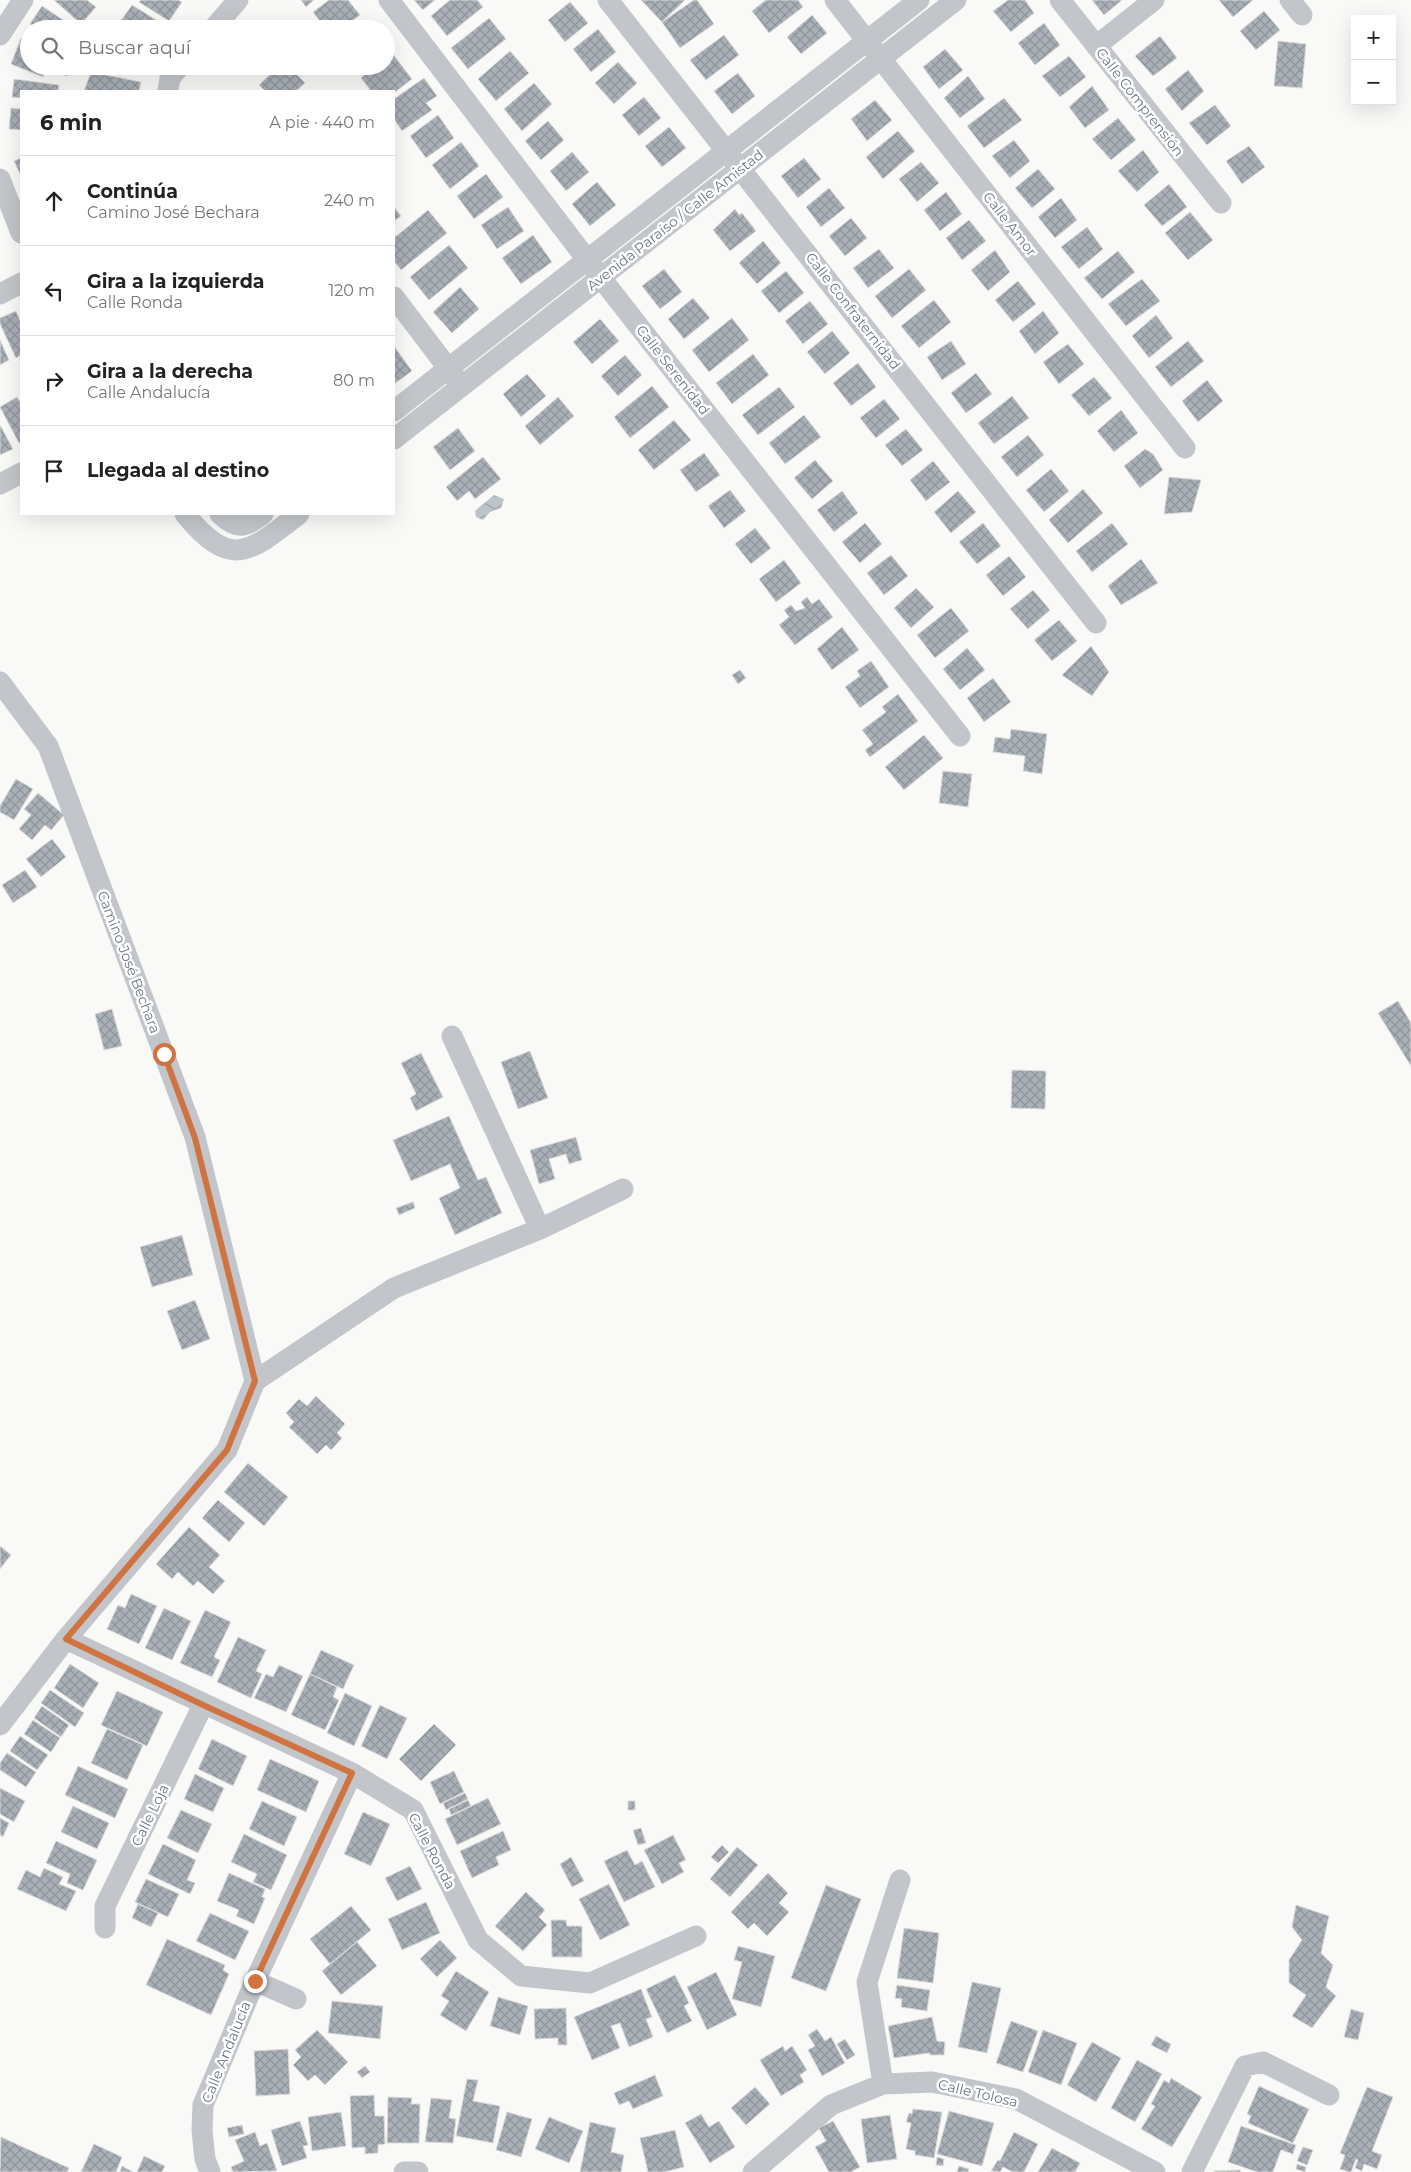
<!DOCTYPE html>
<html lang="es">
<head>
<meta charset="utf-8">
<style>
	body { margin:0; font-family:Montserrat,sans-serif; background:#f2f2f2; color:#222 }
	.controls { position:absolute; right:15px; top:15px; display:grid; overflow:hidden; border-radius:0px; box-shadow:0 5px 20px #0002 }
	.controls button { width:45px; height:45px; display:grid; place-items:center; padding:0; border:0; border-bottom:1px solid #e0e0e0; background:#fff; color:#222; font:25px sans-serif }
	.stop { position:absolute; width:15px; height:15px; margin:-11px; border:4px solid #d07341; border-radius:50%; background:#fff }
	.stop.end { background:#d07341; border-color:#fff; box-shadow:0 1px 5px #0008 }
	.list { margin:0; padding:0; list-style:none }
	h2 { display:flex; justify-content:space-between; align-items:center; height:65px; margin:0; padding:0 20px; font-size:21px }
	h2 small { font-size:16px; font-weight:400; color:#767676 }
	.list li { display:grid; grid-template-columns:32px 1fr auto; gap:15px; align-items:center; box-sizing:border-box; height:90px; padding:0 20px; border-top:1px solid #e0e0e0 }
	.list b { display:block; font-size:19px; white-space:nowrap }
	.list p { margin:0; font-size:16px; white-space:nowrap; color:#767676 }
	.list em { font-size:16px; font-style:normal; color:#767676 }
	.icon { flex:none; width:28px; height:28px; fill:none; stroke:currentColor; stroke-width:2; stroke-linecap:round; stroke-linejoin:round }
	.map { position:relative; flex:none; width:1411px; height:2172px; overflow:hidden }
	.search { position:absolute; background:#fff; box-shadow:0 5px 20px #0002; left:20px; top:20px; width:375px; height:55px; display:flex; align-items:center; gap:12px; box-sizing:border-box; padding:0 18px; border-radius:28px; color:#767676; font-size:19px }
	.panel { position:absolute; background:#fff; box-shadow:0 5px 20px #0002; left:20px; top:90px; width:375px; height:425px; border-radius:0px }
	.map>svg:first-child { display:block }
	.water { fill:url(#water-waves) }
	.building { fill:url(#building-cross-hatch); stroke:#dbdbda }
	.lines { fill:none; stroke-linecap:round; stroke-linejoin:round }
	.minor { stroke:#c2c5c9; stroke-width:21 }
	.route { stroke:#d07341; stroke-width:6 }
	.labels { text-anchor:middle; stroke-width:5; stroke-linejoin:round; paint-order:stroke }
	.street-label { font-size:14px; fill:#6c7785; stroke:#fff }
</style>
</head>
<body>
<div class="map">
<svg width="1411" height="2172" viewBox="0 0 1411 2172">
	<defs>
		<pattern id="water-waves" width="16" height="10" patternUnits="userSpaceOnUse" patternTransform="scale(1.25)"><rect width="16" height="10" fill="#bcc4c9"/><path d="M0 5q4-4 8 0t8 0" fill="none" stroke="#9da4a9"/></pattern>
		<pattern id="building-cross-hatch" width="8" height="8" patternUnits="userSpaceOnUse" patternTransform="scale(1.25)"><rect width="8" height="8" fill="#aab0b7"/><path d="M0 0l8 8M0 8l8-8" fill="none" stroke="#8e949a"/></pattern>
	</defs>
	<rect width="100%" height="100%" fill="#f9faf8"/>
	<path class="water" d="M494,495L504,499L501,508L490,512L483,520L476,517L475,511Z"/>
	<path class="building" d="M54,0H87L96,7L81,24Z
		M141,0H178L182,2L169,21L139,2Z
		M301,0H314L306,7Z
		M329,0H348L360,15L341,29H326L313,12Z
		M414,0H435L423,10Z
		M450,0H477L483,7L447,36L431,16Z
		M641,0H685L662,22Z
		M694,0H697L714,24L680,48L662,22Z
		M766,0H798L803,7L769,33L752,11Z
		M1008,0H1025L1034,13L1011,32L993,11Z
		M1092,0H1122L1104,15Z
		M1219,0H1253L1233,17Z
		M570,2L588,23L565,42L548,20Z
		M132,5L166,26L164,29H123L118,25Z
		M42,6L75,28V29H37L30,24Z
		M1264,11L1280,30L1256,50L1240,31Z
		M812,15L827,33L801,54L787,37Z
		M489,18L506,39L468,69L451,48Z
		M1044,23L1060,45L1035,65L1018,43Z
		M598,29L616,52L591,72L573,49Z
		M724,35L739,55L706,80L690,60Z
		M1160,36L1177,58L1153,76L1135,56Z
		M21,38L29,41V66H71L67,76L46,69L43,77L11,64Z
		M1278,41L1306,44L1302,88L1274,86Z
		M945,49L963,70L939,89L923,67Z
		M510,51L529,73L496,101L478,79Z
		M392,53L412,79L394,93V91H371L361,78L375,66H386V58Z
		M1069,56L1086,77L1060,97L1042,76Z
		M618,62L637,83L614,104L595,83Z
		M97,66H112L109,72Z
		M246,66H267L258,74L252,67L249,70Z
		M279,66H289L305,83L296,91H265L259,85Z
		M1188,70L1204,91L1182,111L1165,89Z
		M91,72L141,82L139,91H84Z
		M738,73L755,96L732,114L714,91Z
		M968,76L985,99L960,118L944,98Z
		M424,78L437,96L426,103L432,110L402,131L394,119V99Z
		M14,79L59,85L58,91H21V98L12,97Z
		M534,83L552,104L522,131L504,109Z
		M1092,86L1109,110L1085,128L1069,107Z
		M644,97L661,118L639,136L622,115Z
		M1004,98L1022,120L984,148L967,126Z
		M875,100L892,120L867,141L851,119Z
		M1215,105L1231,126L1207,145L1189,123Z
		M11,108L21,109V130L9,129Z
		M438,115L454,138L426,158L410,136Z
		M1118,118L1136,140L1111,160L1092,139Z
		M548,121L564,140L541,160L525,141Z
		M669,127L686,148L662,167L645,146Z
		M898,131L915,151L883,179L866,157Z
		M1014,140L1030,161L1010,178L992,156Z
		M461,142L479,166L450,189L432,165Z
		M1249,146L1265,167L1242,184L1226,161Z
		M1143,150L1159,172L1137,192L1118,171Z
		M572,152L589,172L566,191L550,171Z
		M21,158V176L14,161Z
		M804,158L821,179L798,198L781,176Z
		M921,162L939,183L917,202L899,179Z
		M1038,169L1055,189L1032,208L1015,188Z
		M486,174L503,197L474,219L457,196Z
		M597,182L616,205L590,226L572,204Z
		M1169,184L1187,207L1162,226L1144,205Z
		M829,188L845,208L821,227L806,207Z
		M946,192L962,214L940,231L924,210Z
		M1061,198L1077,220L1055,238L1038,217Z
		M394,207L401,216L394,221Z
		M508,207L524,231L497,249L481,225Z
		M735,209L739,215L742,213L756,231L730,251L713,230Z
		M428,210L447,233L401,270L394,261V238Z
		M1190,212L1213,240L1188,260L1165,233Z
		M851,218L867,238L845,256L829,236Z
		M969,220L986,241L962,260L946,238Z
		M1087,227L1103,249L1079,269L1061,247Z
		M533,235L552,262L521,284L502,258Z
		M763,241L781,263L757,284L739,263Z
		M449,245L468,268L429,300L410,277Z
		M879,249L894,268L868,288L853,268Z
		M995,250L1010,272L988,291L971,270Z
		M1118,251L1135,272L1102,299L1084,278Z
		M664,269L682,292L660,309L642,286Z
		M909,269L926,290L892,318L875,296Z
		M786,271L804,293L779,313L761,291Z
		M1142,279L1160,301L1126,326L1108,304Z
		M1018,281L1036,304L1013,322L995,300Z
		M460,287L479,309L452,333L433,312Z
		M693,298L710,318L684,339L668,319Z
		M934,300L951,322L919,348L901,326Z
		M810,301L828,324L803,344L785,321Z
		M16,311L21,323V355L16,358L0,324V318Z
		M1043,311L1059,333L1035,354L1019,331Z
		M1156,315L1173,338L1149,358L1132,336Z
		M732,318L749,340L709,372L692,350Z
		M600,319L619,341L592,364L573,342Z
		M832,331L850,353L825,374L807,352Z
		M0,340L9,360L0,365Z
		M951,341L966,364L942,380L927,357Z
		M1188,341L1204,361L1171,387L1155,367Z
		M1068,344L1084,364L1059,384L1043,362Z
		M394,346L412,371L394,384Z
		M753,354L769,375L732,404L716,383Z
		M625,355L642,375L618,396L601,376Z
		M858,363L876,387L851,406L833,383Z
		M976,373L992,394L966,413L951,393Z
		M527,374L546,396L521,417L503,394Z
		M1094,377L1112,398L1089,416L1071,395Z
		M1207,380L1223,401L1198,422L1182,401Z
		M652,386L669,407L630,438L614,417Z
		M779,387L795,407L758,435L742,415Z
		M1012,396L1029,418L994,444L978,423Z
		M17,397L21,404V441L19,443L0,407Z
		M558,397L574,416L540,445L525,426Z
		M884,399L900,419L876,438L860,418Z
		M1121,410L1138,433L1114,452L1097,431Z
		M804,415L821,437L785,464L769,443Z
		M674,420L691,440L654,470L638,450Z
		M0,425L13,449L0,455Z
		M458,428L475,451L450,470L433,447Z
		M906,429L923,450L902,466L885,445Z
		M1028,435L1044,455L1017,477L1001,457Z
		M1145,449L1153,454L1163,470L1140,488L1124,466Z
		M704,453L720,475L696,492L680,470Z
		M483,457L501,479L475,499L469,491L457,501L446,487Z
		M815,460L833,481L812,499L794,478Z
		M933,461L950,482L926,501L910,480Z
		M1051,469L1069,491L1044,512L1026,490Z
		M1169,477L1201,480L1192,512L1164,514Z
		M1083,489L1103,513L1068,543L1049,520Z
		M730,490L746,511L724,528L708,506Z
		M842,491L858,513L834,532L817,510Z
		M958,491L976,512L951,533L934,512Z
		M865,523L882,544L860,563L842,542Z
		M983,523L1001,546L977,564L959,542Z
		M1112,523L1128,544L1092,572L1076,551Z
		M755,528L771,548L751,564L735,544Z
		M891,555L908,576L884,595L867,573Z
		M1009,556L1026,577L1003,596L986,575Z
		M1141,559L1158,583L1121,605L1108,586Z
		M784,560L801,583L776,602L759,579Z
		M916,588L934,607L911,628L894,608Z
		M1033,590L1050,610L1028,629L1010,609Z
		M807,597L812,604L819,599L833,617L795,645L779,625L789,617L784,610L791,605L796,611L805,608L801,602Z
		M951,608L969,631L935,658L917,635Z
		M1059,620L1077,641L1052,661L1034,640Z
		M842,627L859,650L832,670L817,649Z
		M1091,646L1109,672L1092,696L1062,675Z
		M967,648L985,670L960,690L943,669Z
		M871,661L889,687L860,708L845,687L860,676L857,671Z
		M740,670L746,678L738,684L732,675Z
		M993,678L1011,702L984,722L967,698Z
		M898,694L918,721L870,757L865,750L873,744L862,730L886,712L882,707Z
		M1011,729L1047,734L1042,774L1023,771L1025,756L993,752L995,737L1010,739Z
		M924,735L943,758L904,790L885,767Z
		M943,771L972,774L968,807L939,803Z
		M16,779L33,789L14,820L0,812V806Z
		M38,793L64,815L51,830L45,825L32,840L19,829L31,815L24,809Z
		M52,839L66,857L41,877L26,859Z
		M25,870L37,887L13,903L2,885Z
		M1398,1001L1411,1023V1066L1378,1013Z
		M112,1009L122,1046L104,1050L95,1014Z
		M530,1051L548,1098L518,1109L501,1062Z
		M421,1053L443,1097L416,1111L410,1098L416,1094L401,1063Z
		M1012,1070L1046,1071L1045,1109L1011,1108Z
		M449,1116L478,1180L486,1177L502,1213L455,1235L439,1198L460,1188L450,1164L411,1181L393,1140Z
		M576,1137L582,1160L569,1164L566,1154L549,1159L555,1179L539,1184L530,1150Z
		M413,1202L415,1208L399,1215L396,1208Z
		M182,1235L193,1275L152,1287L140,1247Z
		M195,1300L210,1339L182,1350L167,1311Z
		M316,1396L345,1424L337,1433L342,1438L331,1450L326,1445L317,1454L289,1427L294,1422L286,1413L299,1399L307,1406Z
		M248,1463L288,1497L264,1526L224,1492Z
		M218,1500L245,1523L229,1542L202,1518Z
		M189,1527L220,1555L209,1567L225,1581L213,1594L198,1581L193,1586L178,1572L172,1579L156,1564Z
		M0,1546L11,1555L0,1569Z
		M131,1594L157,1606L139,1644L107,1629L118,1605L125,1608Z
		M164,1608L191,1621L172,1660L145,1648Z
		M205,1610L231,1622L214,1657L220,1660L212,1677L180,1663Z
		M238,1637L266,1650L256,1671L262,1674L251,1698L217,1682Z
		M321,1650L354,1665L343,1689L310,1674Z
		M70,1664L99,1683L83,1708L54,1688Z
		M279,1665L303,1676L286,1712L254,1698L266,1674L273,1677Z
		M310,1674L337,1687L333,1697L339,1700L325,1730L291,1715Z
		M50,1690L84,1713L75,1727L41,1703Z
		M117,1691L163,1712L147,1746L101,1725Z
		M345,1693L372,1706L354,1746L327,1733Z
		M380,1705L407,1718L387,1759L361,1746Z
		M42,1706L69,1725L61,1737L34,1718Z
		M33,1720L60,1738L51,1752L24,1734Z
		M434,1724L456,1745L421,1781L399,1759Z
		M107,1729L143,1745L127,1780L91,1763Z
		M20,1736L48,1755L37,1770L10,1751Z
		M212,1739L247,1756L233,1786L198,1769Z
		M7,1753L36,1772L26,1787L0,1770V1763Z
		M270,1759L319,1781L306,1812L257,1790Z
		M78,1766L128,1789L115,1818L65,1795Z
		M454,1771L464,1792L440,1804L430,1782Z
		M195,1774L224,1788L213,1812L184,1799Z
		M0,1788L25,1801L14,1822L0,1814Z
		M465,1793L468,1799L446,1810L443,1803Z
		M488,1798L501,1824L457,1845L445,1819Z
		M468,1800L471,1806L451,1815L449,1809Z
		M262,1801L297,1817L284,1846L249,1829Z
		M628,1801H635V1810H628Z
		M73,1806L109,1823L97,1849L61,1832Z
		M181,1810L212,1824L198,1853L167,1838Z
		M363,1812L390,1824L371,1866L344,1854Z
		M0,1818L9,1823L3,1837L0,1835Z
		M641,1828L646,1843L638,1845L633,1830Z
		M503,1831L511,1850L496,1857L499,1865L472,1878L460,1851Z
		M244,1834L287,1855L271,1890L253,1882L257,1874L231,1862Z
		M673,1835L686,1860L679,1863L684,1872L662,1884L644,1850Z
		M56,1841L97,1860L83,1890L67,1883L70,1874L46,1863Z
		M163,1844L196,1860L187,1880L195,1883L190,1894L148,1874Z
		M722,1845L729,1852L718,1863L711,1857Z
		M737,1847L758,1865L730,1897L710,1879Z
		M627,1850L635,1865L642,1861L655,1887L624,1902L604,1861Z
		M571,1857L584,1881L572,1887L560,1864Z
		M410,1866L422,1889L397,1901L385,1878Z
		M44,1868L63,1877L59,1884L76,1891L66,1911L17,1889L26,1870L40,1877Z
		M229,1873L265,1889L262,1897L265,1898L254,1924L236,1916L239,1910L217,1901Z
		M768,1873L788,1893L779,1903L789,1912L767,1936L754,1923L748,1929L731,1912Z
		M146,1879L179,1894L168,1917L135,1902Z
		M609,1884L630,1925L600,1940L579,1899Z
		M826,1885L861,1899L826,1991L791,1978Z
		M526,1892L545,1910L539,1917L547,1925L523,1951L495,1926Z
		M426,1902L440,1933L402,1950L388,1919Z
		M138,1904L158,1913L151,1927L132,1918Z
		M1296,1905L1329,1916L1321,1953L1333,1965L1326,1987L1336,1996L1312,2028L1292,2016L1306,1995L1289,1983V1960L1302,1940L1292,1927Z
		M351,1906L371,1930L330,1964L310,1939Z
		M210,1913L249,1931L235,1960L196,1941Z
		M551,1920H566L567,1926H582V1957H552Z
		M904,1928L939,1933L933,1983L897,1978Z
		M167,1939L225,1965L223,1970L229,1974L211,2015L146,1985Z
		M440,1940L457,1958L437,1977L420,1959Z
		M357,1942L377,1966L341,1995L322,1971Z
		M738,1946L775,1956L761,2007L732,1999L742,1962L734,1960Z
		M456,1971L489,1992L466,2031L440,2015L449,2001L441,1996Z
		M716,1972L737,2015L707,2030L687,1987Z
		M675,1975L689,2003L684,2006L692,2021L667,2033L646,1989Z
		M972,1982L1001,1988L987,2053L958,2047Z
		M897,1985L930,1990L927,2011L901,2007L902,1999L895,1998Z
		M641,1989L652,2017L646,2019L653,2037L629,2047L620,2023L611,2026L620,2048L592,2060L574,2017Z
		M498,1997L528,2006L520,2035L490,2026Z
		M332,2001L383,2006L380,2039L328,2033Z
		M566,2008L567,2045H558V2038L535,2039L534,2009Z
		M1351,2009L1364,2013L1358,2040L1344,2037Z
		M932,2017L937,2041L945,2042L944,2055H930L929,2053L894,2058L888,2026Z
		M1011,2021L1038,2031L1023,2072L996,2063Z
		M817,2029L825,2041L831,2037L845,2063L822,2076L808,2050L815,2046L808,2035Z
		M317,2030L348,2062L325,2085L315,2075L308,2081L293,2065L301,2057L295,2050Z
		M1043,2030L1077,2043L1061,2085L1028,2072Z
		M1156,2036L1171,2044L1167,2053L1151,2045Z
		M845,2039L855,2055L847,2060L837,2044Z
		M1092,2042L1121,2058L1096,2102L1067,2085Z
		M783,2046L785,2051L792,2046L807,2070L800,2075L804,2082L781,2096L760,2060Z
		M288,2049L290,2094L256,2096L254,2051Z
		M1137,2060L1162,2074L1135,2122L1111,2108Z
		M365,2066L370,2072L362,2078L357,2072Z
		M655,2075L663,2096L633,2109L629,2101L619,2105L614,2093Z
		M1171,2078L1202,2097L1172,2147L1141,2129L1155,2106L1151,2104L1164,2080L1169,2083Z
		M467,2079L478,2080L473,2101L500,2106L493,2143L456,2136Z
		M1259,2086L1309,2109L1293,2143L1248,2123L1251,2116L1247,2114Z
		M755,2087L770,2104L746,2125L731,2108Z
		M1367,2087L1393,2097L1372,2151L1382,2155L1377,2169L1364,2164L1362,2171L1355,2168L1358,2160L1356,2159L1351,2172H1349L1340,2169L1345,2155L1340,2153Z
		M374,2095L375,2116H384L385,2144L378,2145V2153L365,2154V2147L352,2148L350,2096Z
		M388,2097L412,2098L411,2104H420L419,2143H387Z
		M431,2098L452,2100L449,2118L456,2119L453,2143L425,2142Z
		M913,2109L942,2112L934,2158L915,2155V2151L906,2149L911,2123L906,2122L909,2113L912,2114Z
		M949,2111L994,2123L982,2166L937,2154Z
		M341,2112L346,2146L312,2151L308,2117Z
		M507,2112L532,2119L521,2157L496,2150Z
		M701,2114L709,2127L719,2121L735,2147L710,2163L685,2123Z
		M890,2115L897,2159L867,2163L861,2119Z
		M549,2117L583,2131L569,2163L535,2149Z
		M300,2121L308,2145L303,2146L307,2158L282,2166L271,2130Z
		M833,2121L860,2167L851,2172H829L815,2147L826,2141L819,2128Z
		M590,2122L616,2128L611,2152L624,2155L621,2172H580Z
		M242,2125L244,2134L229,2137L227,2128Z
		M1241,2126L1296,2145L1293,2154L1281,2150L1273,2172H1257L1228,2162Z
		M675,2130L684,2167L664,2172H648L640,2138Z
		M255,2132L260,2146L267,2143L277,2171L233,2172L231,2167L244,2161L235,2140Z
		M1014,2132L1038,2144L1024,2172H1013L1003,2167L1000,2172L991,2171L998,2160L1000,2161Z
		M1,2137L69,2168L67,2172H0Z
		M94,2144L122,2157L116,2172H81Z
		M1303,2147L1313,2150L1307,2165L1297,2161Z
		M1052,2148L1080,2163L1075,2172H1038Z
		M144,2156L165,2166L162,2172H137Z
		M937,2157L944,2159L943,2166L936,2165Z
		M1297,2164L1306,2167L1305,2172L1296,2169Z
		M122,2166L133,2172H120Z
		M959,2166L969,2169L968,2172H957Z
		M1240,2170L1241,2172H1214V2171Z"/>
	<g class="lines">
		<path class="minor" d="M389,0L601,278L960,736
			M608,0L1096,623
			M835,0L1185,448
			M1060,0L1221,203
			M1290,0L1302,15
			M213,29L238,0
			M0,35L23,0
			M1096,46L1154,0
			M168,91L170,78L180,66
			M0,179L21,233
			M0,294L21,283
			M394,297L457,380
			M394,411L919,0
			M394,439L956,0
			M0,484L21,473
			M185,514C231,570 249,553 299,514
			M220,514C237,530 245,528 263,514
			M0,682L48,746L195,1137L255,1381L227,1450L66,1639L0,1725
			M452,1036L540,1229
			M255,1381L394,1288L540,1229L623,1189
			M66,1639L352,1773L413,1810L478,1940L521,1976L590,1983L696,1936
			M105,1928V1906L203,1705
			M255,1981L296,1999
			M883,2084L867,1982L900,1880
			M210,2172L205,2159L202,2131L203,2105L255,1981L352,1773
			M404,2172H418
			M753,2172L831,2105L883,2084L932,2082L1016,2099L1155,2172
			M1192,2172L1245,2066L1263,2062L1329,2095"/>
	</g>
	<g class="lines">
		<path class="route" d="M164,1054L195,1138L255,1381L227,1450L66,1639L203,1705L352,1773L255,1981"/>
	</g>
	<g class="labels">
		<g class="street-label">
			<text transform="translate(1140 102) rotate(52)" y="5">Calle Comprensión</text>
			<text transform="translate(675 220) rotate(-38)" y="5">Avenida Paraíso / Calle Amistad</text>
			<text transform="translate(1010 224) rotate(52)" y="5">Calle Amor</text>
			<text transform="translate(853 311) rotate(52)" y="5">Calle Confraternidad</text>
			<text transform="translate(673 370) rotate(52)" y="5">Calle Serenidad</text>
			<text transform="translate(129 962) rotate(69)" y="5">Camino José Bechara</text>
			<text transform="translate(150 1815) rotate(-64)" y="5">Calle Loja</text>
			<text transform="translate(432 1851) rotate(62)" y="5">Calle Ronda</text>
			<text transform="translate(226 2052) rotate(-68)" y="5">Calle Andalucía</text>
			<text transform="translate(978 2093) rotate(13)" y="5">Calle Tolosa</text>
		</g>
	</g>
</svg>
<div class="controls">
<button>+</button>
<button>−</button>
</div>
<div class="stop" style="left:164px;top:1054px"></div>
<div class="stop end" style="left:255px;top:1981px"></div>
<div class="search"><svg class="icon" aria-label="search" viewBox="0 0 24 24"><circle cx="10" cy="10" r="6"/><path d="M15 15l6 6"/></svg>Buscar aquí</div>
<section class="panel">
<h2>6 min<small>A pie · 440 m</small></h2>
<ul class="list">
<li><svg class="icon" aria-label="ahead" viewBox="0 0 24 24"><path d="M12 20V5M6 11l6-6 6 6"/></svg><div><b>Continúa</b><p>Camino José Bechara</p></div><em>240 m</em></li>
<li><svg class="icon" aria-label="left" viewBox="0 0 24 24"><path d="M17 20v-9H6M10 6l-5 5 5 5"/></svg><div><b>Gira a la izquierda</b><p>Calle Ronda</p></div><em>120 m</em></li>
<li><svg class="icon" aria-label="right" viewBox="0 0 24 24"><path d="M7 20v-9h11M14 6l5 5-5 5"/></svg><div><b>Gira a la derecha</b><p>Calle Andalucía</p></div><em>80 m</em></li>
<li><svg class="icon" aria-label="arrive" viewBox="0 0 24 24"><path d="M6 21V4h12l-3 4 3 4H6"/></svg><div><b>Llegada al destino</b></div></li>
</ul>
</section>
</div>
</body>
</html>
